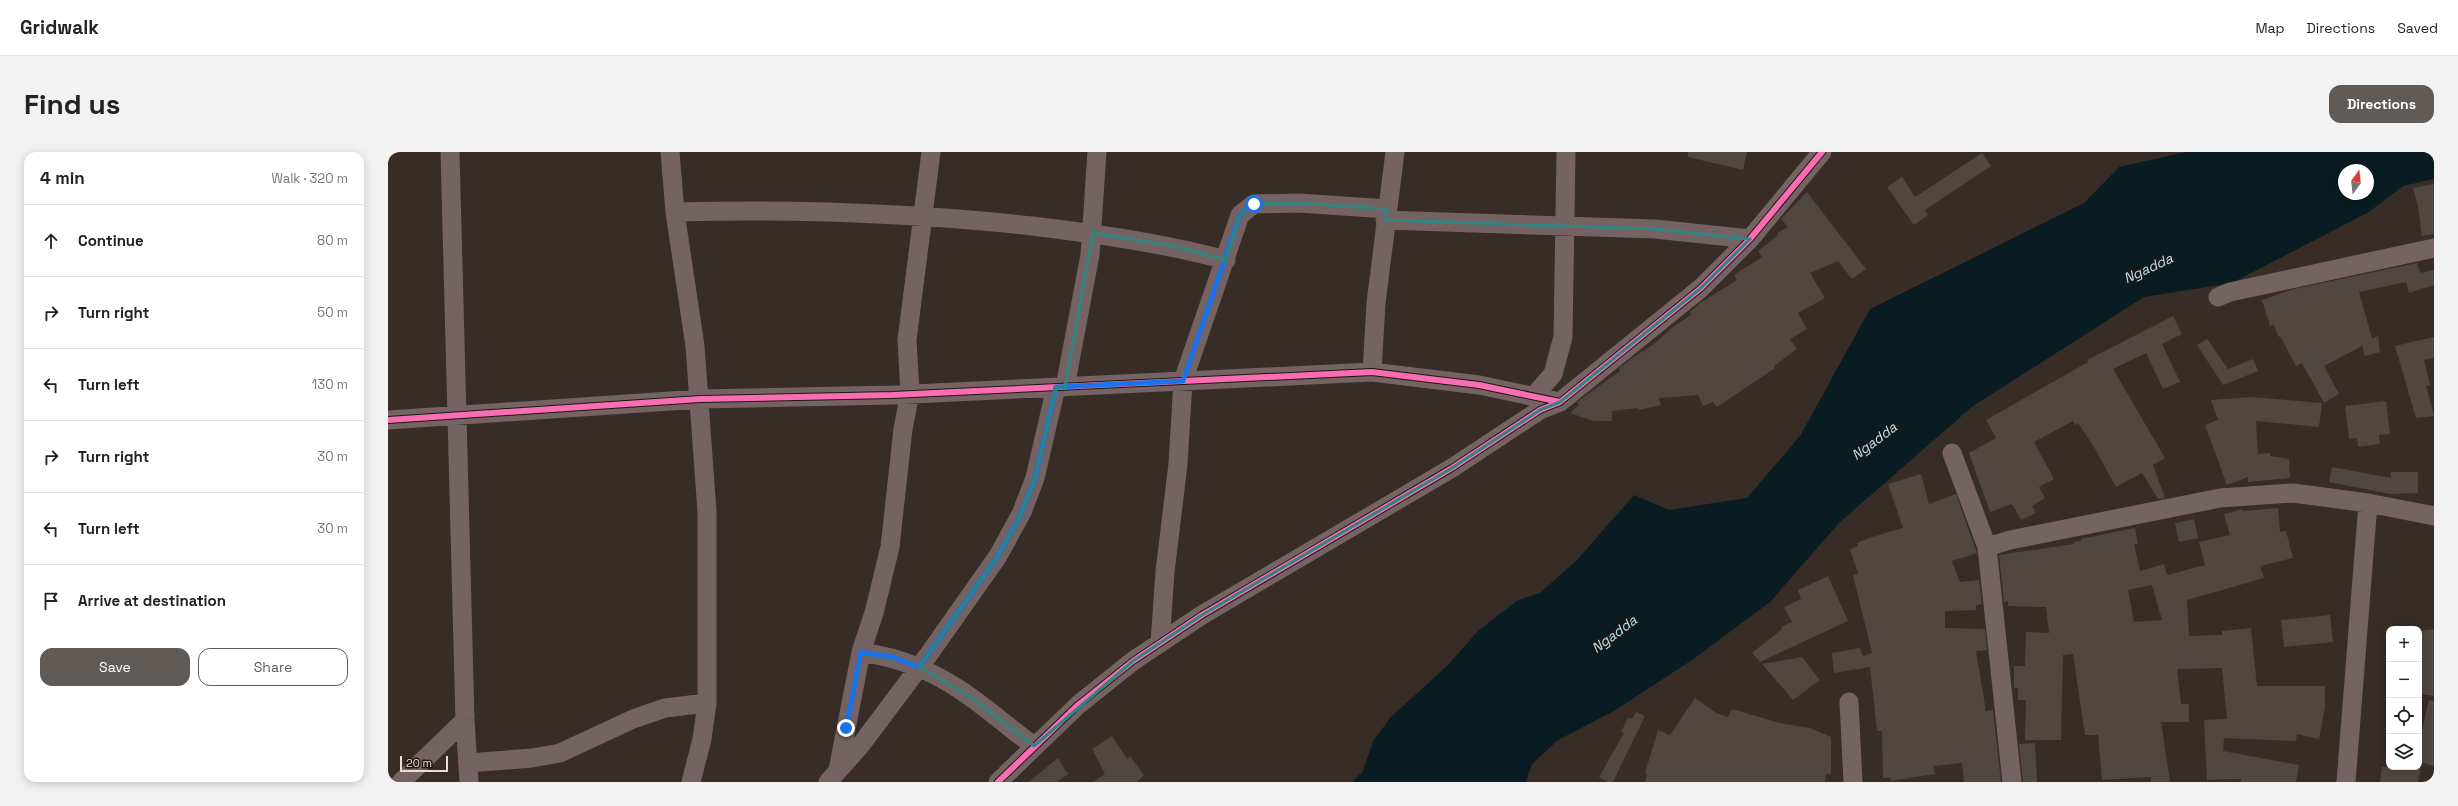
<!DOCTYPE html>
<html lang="en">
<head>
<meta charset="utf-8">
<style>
	body { margin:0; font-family:"Space Grotesk",sans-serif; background:#f2f2f2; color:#222 }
	.controls { position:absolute; right:12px; bottom:12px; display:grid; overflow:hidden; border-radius:8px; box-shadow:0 2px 10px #0003 }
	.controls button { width:36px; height:36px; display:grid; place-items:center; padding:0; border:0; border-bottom:1px solid #e0e0e0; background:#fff; color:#222; font:20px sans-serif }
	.compass { position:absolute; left:1950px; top:12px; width:36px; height:36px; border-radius:50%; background:#fff; box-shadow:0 2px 10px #0003; rotate:15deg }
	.scale { position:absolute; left:12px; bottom:10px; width:48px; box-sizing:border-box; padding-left:4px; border:2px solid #ebded6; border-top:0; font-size:11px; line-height:14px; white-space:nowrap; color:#ebded6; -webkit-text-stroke:3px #1f1610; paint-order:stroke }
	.stop { position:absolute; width:12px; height:12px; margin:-9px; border:3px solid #1a73e8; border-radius:50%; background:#fff }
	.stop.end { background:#1a73e8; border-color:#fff; box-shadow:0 1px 4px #0008 }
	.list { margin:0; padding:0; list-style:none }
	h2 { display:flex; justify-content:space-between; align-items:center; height:52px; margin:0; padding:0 16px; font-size:17px }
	h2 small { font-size:13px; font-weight:400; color:#767676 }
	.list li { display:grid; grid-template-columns:26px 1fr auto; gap:12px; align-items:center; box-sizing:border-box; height:72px; padding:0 16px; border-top:1px solid #e0e0e0 }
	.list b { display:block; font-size:15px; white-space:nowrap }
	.list em { font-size:13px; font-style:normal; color:#767676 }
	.actions { display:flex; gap:8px; padding:12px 16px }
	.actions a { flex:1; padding:9px 0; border:1px solid #605b57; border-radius:12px; text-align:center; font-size:14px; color:#605b57 }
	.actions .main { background:#605b57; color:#fff }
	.icon { flex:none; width:22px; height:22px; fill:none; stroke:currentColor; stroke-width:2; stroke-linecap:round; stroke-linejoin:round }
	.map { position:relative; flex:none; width:2046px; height:630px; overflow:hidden; border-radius:12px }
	header { display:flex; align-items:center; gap:24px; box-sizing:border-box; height:56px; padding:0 20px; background:#fff; border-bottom:1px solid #e0e0e0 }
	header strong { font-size:19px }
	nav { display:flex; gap:22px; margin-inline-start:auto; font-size:14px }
	.intro { display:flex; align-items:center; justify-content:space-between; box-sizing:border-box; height:96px; padding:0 24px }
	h1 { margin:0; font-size:28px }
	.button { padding:10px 18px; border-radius:12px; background:#605b57; color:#fff; font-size:14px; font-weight:700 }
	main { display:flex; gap:24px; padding:0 24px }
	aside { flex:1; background:#fff; border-radius:12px; box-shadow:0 2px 10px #0003 }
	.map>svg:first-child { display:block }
	.water { fill:#091c21; fill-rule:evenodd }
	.building { fill:#4f4740; fill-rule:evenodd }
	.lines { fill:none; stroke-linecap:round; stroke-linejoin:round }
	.minor { stroke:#746362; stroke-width:19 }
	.cycleway-casing { stroke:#1f1610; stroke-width:8 }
	.cycleway { stroke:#f96db3; stroke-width:6 }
	.route { stroke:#1a73e8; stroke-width:5 }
	.marked { fill:none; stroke:#30867e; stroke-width:3; stroke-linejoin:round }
	.labels { text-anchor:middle; stroke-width:3.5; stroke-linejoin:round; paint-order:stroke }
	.water-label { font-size:14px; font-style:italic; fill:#abe5fa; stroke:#1f1610 }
</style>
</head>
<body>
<header>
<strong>Gridwalk</strong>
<nav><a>Map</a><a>Directions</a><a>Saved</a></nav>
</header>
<div class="intro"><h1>Find us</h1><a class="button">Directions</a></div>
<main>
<aside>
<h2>4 min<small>Walk · 320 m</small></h2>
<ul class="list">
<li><svg class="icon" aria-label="ahead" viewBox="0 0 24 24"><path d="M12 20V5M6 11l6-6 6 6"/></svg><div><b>Continue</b></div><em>80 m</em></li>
<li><svg class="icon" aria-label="right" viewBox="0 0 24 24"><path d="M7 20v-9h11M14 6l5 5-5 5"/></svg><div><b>Turn right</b></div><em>50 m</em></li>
<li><svg class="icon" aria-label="left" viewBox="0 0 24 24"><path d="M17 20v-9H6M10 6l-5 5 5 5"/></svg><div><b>Turn left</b></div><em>130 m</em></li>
<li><svg class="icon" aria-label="right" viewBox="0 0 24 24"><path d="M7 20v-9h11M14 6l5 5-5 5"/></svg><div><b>Turn right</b></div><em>30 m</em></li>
<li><svg class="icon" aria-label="left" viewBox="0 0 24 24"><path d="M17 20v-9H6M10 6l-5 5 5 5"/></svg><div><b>Turn left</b></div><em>30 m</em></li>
<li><svg class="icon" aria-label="arrive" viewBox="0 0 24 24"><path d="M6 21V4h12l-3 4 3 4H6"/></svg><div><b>Arrive at destination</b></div></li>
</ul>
<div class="actions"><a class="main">Save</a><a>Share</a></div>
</aside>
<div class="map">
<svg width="2046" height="630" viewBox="0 0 2046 630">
	<rect width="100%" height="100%" fill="#382d26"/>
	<path class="water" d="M1799,0H2046V27L2015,34L1981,60L1844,131L1756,145L1585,254L1451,371L1382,450L1304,508L1226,559L1170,588L1144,612L1138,630H964L975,619L985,589L1003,565L1059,514L1091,478L1130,448L1152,441L1189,408L1246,343L1281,358L1359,346L1412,284L1482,157L1696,51L1731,15ZM1956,18H1980V42H1956Z"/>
	<path class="building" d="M1300,0H1359L1355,18L1300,5Z
		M1594,1L1603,14L1537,58L1540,63L1526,73L1499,35L1514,25L1527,45Z
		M2046,32V82L2034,84L2030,54L2025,36Z
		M1419,40L1478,117L1464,127L1450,109L1422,121L1437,146L1410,161L1419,177L1402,187L1409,197L1386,214L1387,216L1329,255L1325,250L1315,254L1310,243L1271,246L1273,253L1251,258L1250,256L1224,259V269H1205L1182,261L1191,253L1189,250L1232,219L1231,216L1243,207L1267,191L1285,175L1304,162L1302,160L1312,151L1349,128L1346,123L1374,105L1370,99L1390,83L1389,81L1400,75L1393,67Z
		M2029,111L2032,121L2046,118V133L2021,141L2018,130L1971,140L1984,186L1990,184L1992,200L1977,204L1974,194L1936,214L1951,242L1936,251L1914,211L1908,214L1892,184L1890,185L1886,172L1882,174L1874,148L1906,137Z
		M1785,164L1794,182L1774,192L1792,230L1775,237L1758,201L1725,217L1777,306L1765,313L1777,346L1770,347L1754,321L1728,335L1706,295L1690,271L1687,273L1685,269L1646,290L1666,327L1651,335L1657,346L1644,354L1648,361L1633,368L1624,352L1602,360L1581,301L1608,286L1598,268L1700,210L1699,208Z
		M2046,185V206L2036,208L2042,233L2038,234L2046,264L2028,266L2007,194Z
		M1819,187L1840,217L1865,207L1870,219L1835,233L1809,193Z
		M1864,245L1934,251L1931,275L1868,269L1870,302L1882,301V304L1901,307L1902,326L1860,330V325L1839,333L1817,273L1830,268L1823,248Z
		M1998,249L2002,282L1991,283L1992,292L1970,295L1969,286L1961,287L1957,254Z
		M1944,315L2003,326V320H2030V341L2002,342L1941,330Z
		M1533,322L1541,352L1568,342L1588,398L1589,401L1564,409L1572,430L1591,428L1594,452L1588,453V458L1557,459V476L1597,477L1599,498L1588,499L1598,559L1605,558L1613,630H1576L1574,611L1546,614L1547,622L1503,629L1502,626H1495L1494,579H1489L1482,515L1446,521L1444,501L1472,496L1475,504L1484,501L1465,423L1470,422L1462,397L1470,394L1469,391L1484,385L1515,376L1500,332Z
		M1890,356L1892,380L1898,379L1905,406L1872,414L1876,426L1799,448L1801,484L1834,483V479L1863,476L1869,534H1937V555L1931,587L1909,582L1908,589L1836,586L1835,599L1911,613L1908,630H1853V627L1819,628L1816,568L1839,567L1834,516L1789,517L1793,552H1801V570H1773L1782,630H1763V625L1714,628L1710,583H1697L1685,502L1675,503L1673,588H1637L1638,548H1630V536H1626V514H1637L1638,480L1661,481L1658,455L1620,454V449L1616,450L1611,403L1686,392V390L1693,389V387L1747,376L1750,392H1746L1752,419L1776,412L1779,423L1817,413L1811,390L1842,383L1836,362L1855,357V359ZM1764,433L1774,468L1746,470L1740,438Z
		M1806,367L1810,386L1791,390L1787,371Z
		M1440,424L1460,469L1372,510L1364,501L1394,477L1393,475L1404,470L1396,455L1413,447L1410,438Z
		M1942,463L1945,490L1896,495L1893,468Z
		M2046,477V544L2031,542V479Z
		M1414,505L1432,528L1405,548L1374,512Z
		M1307,546L1328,561L1340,565L1344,557L1392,571L1422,576L1443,585V622H1438L1437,630H1257L1259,622L1257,621L1270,578L1282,583Z
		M2041,548L2046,549V614L2031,610V591Z
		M1248,560L1257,564L1225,630H1220L1211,625L1236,581L1233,580L1240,566L1244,567Z
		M724,584L739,607L742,604L756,623L749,630H705L717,622L704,597Z
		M1647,591L1649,630H1635L1631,592Z
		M670,606L680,622L669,630H641Z
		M1994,615H2033L2030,630H1992Z"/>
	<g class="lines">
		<path class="minor" d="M62,0L77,568L81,630
			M282,0L287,60L307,194L319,360V551L314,587L303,630
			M287,60C406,57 525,61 644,74C710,82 774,91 838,108
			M997,68L1267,77L1362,87
			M1830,145L1842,140L2046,96
			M984,220L988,151L1007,0
			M677,235L702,103L709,0
			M1146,244L1165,222L1175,185L1178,0
			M0,268L312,247L504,243L984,220L1091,233L1172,250
			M1564,301L1599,395L1624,630
			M1599,395L1622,388L1832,346L1905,341L1980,351L2046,364
			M772,491L777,420L790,312L795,229L852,63L866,52L911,51L999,57
			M473,500C493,503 511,507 529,515C573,532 609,567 646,594
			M1461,550L1465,630
			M80,611L144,606L172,601L245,567L277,556L319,551
			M450,618L473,500L486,461L502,395L515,277L522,241L519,188L543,0
			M13,630L77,568
			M440,630L472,594L541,502L610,404L634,360L647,326L668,235
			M610,630L690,553L745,509L814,463L1064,316L1152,258L1172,250L1313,136L1362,87L1434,0
			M1958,630L1980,351"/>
		<g class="cycleway-casing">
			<path id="cycleway" d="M0,268L312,247L504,243L984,220L1091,233L1172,250
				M610,630L690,553L745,509L814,463L1064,316L1152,258L1172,250L1313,136L1362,87L1434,0"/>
		</g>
		<use href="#cycleway" class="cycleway"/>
	</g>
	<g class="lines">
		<path class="route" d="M458,576L473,500L504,505L531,515L610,404L634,360L647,326L668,235L795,229L852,63L866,52"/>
	</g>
	<path class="marked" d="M911,51L999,57L997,68L1267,77L1362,87L1313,136L1172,250L1152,258L1064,316L814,463L745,509L646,594L580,543L531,515L610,404L634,360L647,326L668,235H677L705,81L785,94L838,108L852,63L866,52Z"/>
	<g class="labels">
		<g class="water-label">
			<text transform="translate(1760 116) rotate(-25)" y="5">Ngadda</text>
			<text transform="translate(1486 289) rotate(-37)" y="5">Ngadda</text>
			<text transform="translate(1226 482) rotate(-37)" y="5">Ngadda</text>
		</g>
	</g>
</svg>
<div class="controls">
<button>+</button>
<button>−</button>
<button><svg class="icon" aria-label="locate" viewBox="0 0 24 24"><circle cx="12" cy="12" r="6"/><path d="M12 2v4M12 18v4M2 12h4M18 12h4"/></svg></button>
<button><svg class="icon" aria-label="layers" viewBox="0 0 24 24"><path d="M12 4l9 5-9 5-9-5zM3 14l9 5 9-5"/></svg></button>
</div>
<svg class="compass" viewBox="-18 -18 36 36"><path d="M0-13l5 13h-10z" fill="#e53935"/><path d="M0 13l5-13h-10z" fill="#767676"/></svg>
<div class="scale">20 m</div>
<div class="stop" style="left:866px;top:52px"></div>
<div class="stop end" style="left:458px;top:576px"></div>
</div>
</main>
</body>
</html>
